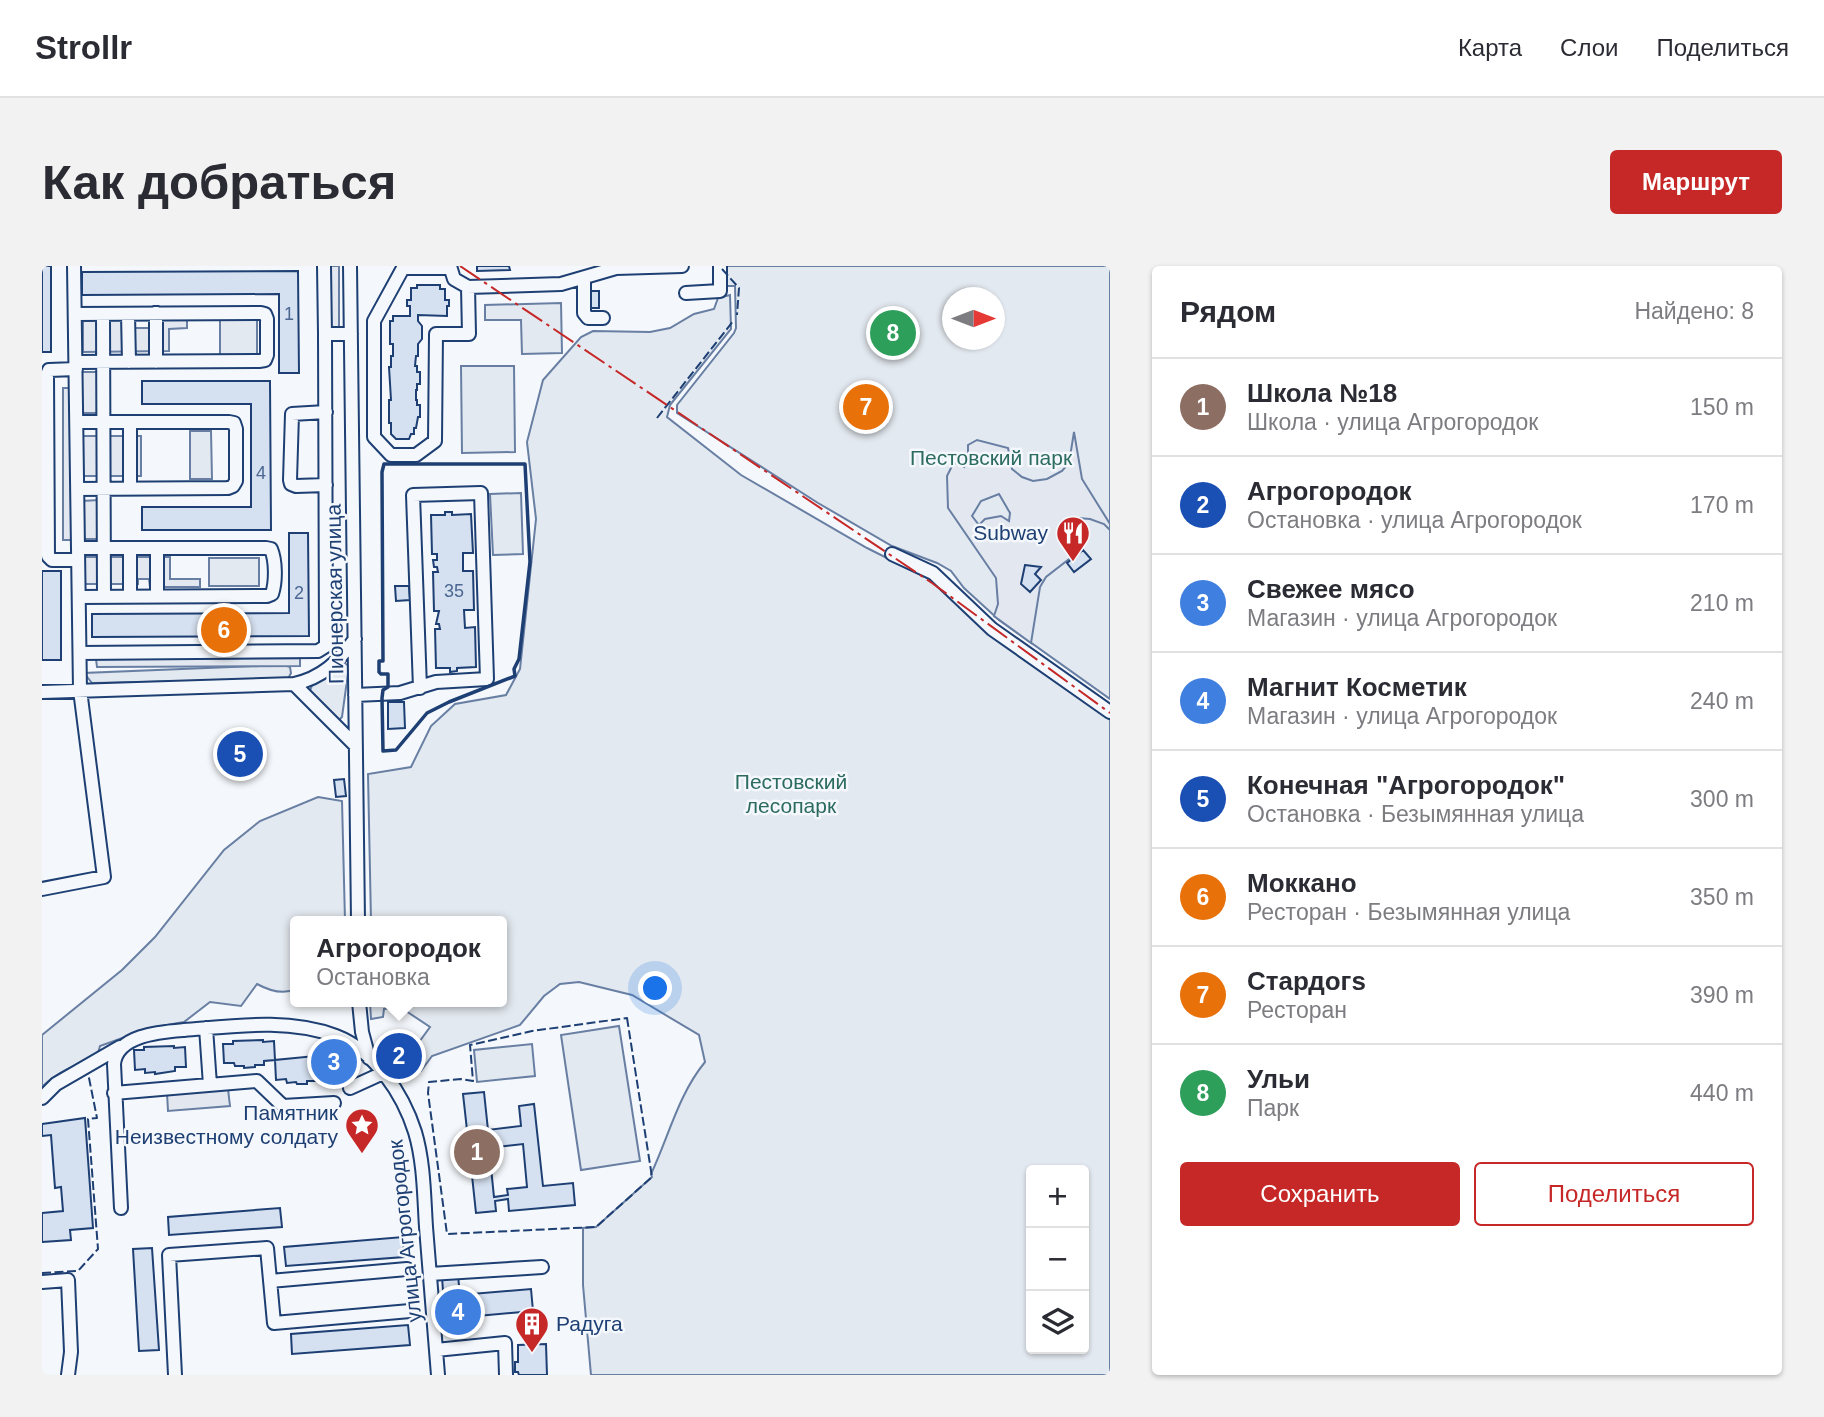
<!DOCTYPE html>
<html lang="ru">
<head>
<meta charset="utf-8">
<style>
	body { margin:0; font-family:Arial,sans-serif; background:#f2f2f3; color:#2b2b33 }
	.controls { position:absolute; right:21px; bottom:21px; display:grid; overflow:hidden; border-radius:7px; box-shadow:0 2px 5px #0004 }
	.controls button { width:63px; height:63px; display:grid; place-items:center; padding:0; border:0; border-bottom:2px solid #e1e1e2; background:#fff; color:#2b2b33; font:35px sans-serif }
	.compass { position:absolute; left:900px; top:21px; width:63px; height:63px; border-radius:50%; background:#fff; box-shadow:0 2px 5px #0004; rotate:90deg }
	.you { position:absolute; left:614px; top:723px; width:24px; height:24px; margin:-18px; border:5px solid #fff; border-radius:50%; background:#1a73e8; box-shadow:0 0 0 10px #1a73e833 }
	.badge { display:grid; place-items:center; width:46px; height:46px; border-radius:50%; background:#c62828; color:#fff; font-size:23px; font-weight:700 }
	.pin { position:absolute; translate:-50% -50%; border:4px solid #fff; box-shadow:0 2px 7px #0006 }
	.popup { position:absolute; left:248px; top:650px; width:217px; height:91px; box-sizing:border-box; display:grid; place-content:center; border-radius:7px; background:#fff; filter:drop-shadow(0 2px 5px #0005); font-size:23px; white-space:nowrap; color:#7c7c81 }
	.popup b { font-size:26px; color:#2b2b33 }
	.popup::after { content:''; position:absolute; left:50%; top:100%; margin-left:-14px; border:14px solid transparent; border-top-color:#fff }
	.list { margin:0; padding:0; list-style:none }
	h2 { display:flex; justify-content:space-between; align-items:center; height:91px; margin:0; padding:0 28px; font-size:30px }
	h2 small { font-size:23px; font-weight:400; color:#7c7c81 }
	.list li { display:grid; grid-template-columns:46px 1fr auto; gap:21px; align-items:center; box-sizing:border-box; height:98px; padding:0 28px; border-top:2px solid #e1e1e2 }
	.list b { display:block; font-size:26px; white-space:nowrap }
	.list p { margin:0; font-size:23px; white-space:nowrap; color:#7c7c81 }
	.list em { font-size:23px; font-style:normal; color:#7c7c81 }
	.actions { display:flex; gap:14px; padding:21px 28px }
	.actions a { flex:1; padding:16px 0; border:2px solid #c62828; border-radius:7px; text-align:center; font-size:24px; color:#c62828 }
	.actions .main { background:#c62828; color:#fff }
	.icon { flex:none; width:38px; height:38px; fill:none; stroke:currentColor; stroke-width:2; stroke-linecap:round; stroke-linejoin:round }
	.map { position:relative; flex:none; width:1068px; height:1109px; overflow:hidden; border-radius:7px }
	header { display:flex; align-items:center; gap:42px; box-sizing:border-box; height:98px; padding:0 35px; background:#fff; border-bottom:2px solid #e1e1e2 }
	header strong { font-size:33px }
	nav { display:flex; gap:38px; margin-inline-start:auto; font-size:24px }
	.intro { display:flex; align-items:center; justify-content:space-between; box-sizing:border-box; height:168px; padding:0 42px }
	h1 { margin:0; font-size:49px }
	.button { padding:18px 32px; border-radius:7px; background:#c62828; color:#fff; font-size:24px; font-weight:700 }
	main { display:flex; gap:42px; padding:0 42px }
	aside { flex:1; background:#fff; border-radius:7px; box-shadow:0 2px 5px #0004 }
	.map>svg:first-child { display:block }
	.green { fill:#e3e9f0; stroke:#687fa3; stroke-width:2; fill-rule:evenodd }
	.parking { fill:#e3e8f0; stroke:#687fa3; stroke-width:2; fill-rule:evenodd }
	.building { fill:#d5e0f0; stroke:#1d3f73; stroke-width:2; fill-rule:evenodd }
	.lines { fill:none; stroke-linecap:round; stroke-linejoin:round }
	.minor-casing { stroke:#1d3f73; stroke-width:16 }
	.minor { stroke:#f4f7fb; stroke-width:12 }
	.fence { stroke:#1d3f73; stroke-width:2; stroke-dasharray:9 3.5; stroke-linecap:butt }
	.wall { stroke:#1d3f73; stroke-width:3.5 }
	.power { stroke:#c62828; stroke-width:2; stroke-dasharray:24 5 3.5 5; stroke-linecap:butt }
	.labels { text-anchor:middle; stroke-width:5; stroke-linejoin:round; paint-order:stroke }
	.number-label { font-size:18px; fill:#4b6792 }
	.park-label { font-size:21px; fill:#2c6c60; stroke:#f4f7fb }
	.poi-label { font-size:21px; fill:#1d3f73; stroke:#f4f7fb; text-anchor:end }
	.street-label { font-size:21px; fill:#1d3f73; stroke:#f4f7fb }
</style>
</head>
<body>
<header>
<strong>Strollr</strong>
<nav><a>Карта</a><a>Слои</a><a>Поделиться</a></nav>
</header>
<div class="intro"><h1>Как добраться</h1><a class="button">Маршрут</a></div>
<main>
<div class="map">
<svg width="1068" height="1109" viewBox="0 0 1068 1109">
	<rect width="100%" height="100%" fill="#f4f7fb"/>
	<path class="green" d="M679,0H1068V433L957,354L922,322L909,305L895,297L850,280L776,237L635,147V139L692,67L694,62L693,20H679ZM910,32H952V74H910Z
		M688,29L689,63L628,139L625,151L699,209L825,282L889,314L1068,454V1109H549L541,1019V962L554,961L610,911L609,908C627,870 636,829 663,796L657,769L590,729L537,716L518,718L502,730L478,759L390,790L379,805L370,803L375,779L388,761L358,741L342,743L341,751L329,753L328,736H460V655H329L326,508L369,501L389,460L413,438L464,429L478,403L494,253L485,176L501,114L539,71L551,65L608,66L628,62L652,48L672,43L676,32ZM989,904H1042V1083H989Z
		M519,37L520,87L480,88L479,54H443V39Z
		M178,54H215V89H178Z
		M419,100H472L473,186L420,187Z
		M148,165H169L170,213H148Z
		M479,227L481,288L451,289L448,228Z
		M167,292H217V320H167Z
		M302,397L307,400L300,451L296,455L268,425L270,419L288,410Z
		M242,399L248,401L249,407L246,413L50,417L42,407Z
		M276,531L300,535L303,655H254V723C241,729 226,724 215,718L199,740L168,736L142,756L108,762L58,780L54,794C34,797 14,807 0,821V769L80,704L113,671L182,584L218,555Z
		M577,760L598,895L539,904L519,769Z
		M490,778L493,810L435,816L432,784Z"/>
	<path class="parking" d="M288,0H297V62H289Z
		M41,54H92V62H117L118,54H145V62L127,63V85L41,86Z
		M40,106H58V147H40Z
		M21,122H29V274H21Z
		M1032,166L1040,213L1068,258V264L1062,258L1048,253L1036,252L1031,256V290L1004,311L998,321L989,377L952,350L956,338L954,312L906,242L905,210L911,198L916,197L922,201L926,190V179L935,174L966,182L970,203L980,211L991,215L1005,213L1020,205L1027,197ZM957,228L968,247L967,255L959,250L943,253L937,259L930,250L939,235Z
		M41,170H99V210H41Z
		M57,234V273H40V235Z
		M40,291H128V313H158V321H108L107,313H96V318H40Z
		M258,392V400L55,401L54,393Z
		M186,823L188,840L126,845L125,827Z"/>
	<path class="building" d="M0,0H9V86H0Z
		M435,0H467L468,4L435,5Z
		M256,5L257,107H237V28L40,29V6Z
		M375,19H398V23H403V34H407V40H405V50L376,49V55L380,60V73L376,78V90H374L373,100H375V106H378V118H375V124H374V134H375V139H378V151H376L374,162H372V168H369L367,173H354L349,168V157H347V134H349L347,101H349V90H351V78H348V55H351V50H368V40H365V34H369V22H375Z
		M545,25H557V42H545Z
		M100,115H228L229,264H100V241H209V138H100Z
		M403,246H410V249L429,248L431,287H421V305H431L432,344H422L423,362L433,361L434,401L415,402V405L408,406V402H394L393,363H398L397,358H394L397,345H392L391,306H396L395,301H392L391,294H395V288H390L389,249H403Z
		M247,267H266L267,370L50,371V348L247,347Z
		M1041,284L1049,293L1032,306L1025,297Z
		M983,299L999,301L993,308L999,314L988,326L979,318Z
		M0,305H19V394H0Z
		M353,320H367L368,334L354,335Z
		M346,436H362L363,462L346,463Z
		M302,513L304,530L294,531L292,514Z
		M221,774V776L232,775L233,794L222,795V799H213V801L202,802V800H193L192,797H182L181,778H191V775Z
		M132,780V782L143,781L144,801H133V805L113,808V806L103,807V803L93,804L92,784H102V781Z
		M273,790V792H284L285,811H274L275,815H265V818H255L254,816L245,817L244,813L234,814L233,794Z
		M287,791H295L296,809H288Z
		M442,826L446,864L479,860L477,840L492,838L501,920L531,917L533,939L467,945L466,933L453,935L454,945L434,947L428,891H423L420,865L425,864L421,828ZM481,878L485,921L465,923L466,929L452,931L447,882Z
		M43,852L51,962L28,964L29,974L0,976V947L21,945L19,921L13,922L9,869L0,870V858Z
		M238,942L240,961L127,969L126,951Z
		M361,971L362,991L244,1000L242,981Z
		M110,982L117,1084L97,1085L91,983Z
		M416,1010L418,1029L489,1023L491,1045L403,1053L400,1011Z
		M366,1059L368,1079L250,1088L249,1068Z
		M504,1078L505,1109H477L476,1106H473V1096H476V1079Z"/>
	<g class="lines">
		<g class="minor-casing">
			<path id="minor" d="M282,0L283,68H309
				M308,0L316,655
				M408,0L412,13L426,21L519,18L574,2L640,0
				M408,2H361L332,55V171L349,189H374L393,175L394,68H427L426,21
				M542,12V47L546,52H561
				M644,27L678,25V0
				M114,47V96
				M33,48L219,47L223,48L225,53V89L223,94L217,95L34,96
				M61,48L62,331
				M86,48L87,96
				M34,103L7,104L5,109L6,290L10,294H36
				M284,146L250,148L248,214L249,218L254,220L284,219
				M35,156H187L192,157L194,163V215L191,220L186,222L35,223
				M88,156V223
				M36,282H224L229,283C234,295 234,316 230,328L225,330L37,331
				M88,282V330
				M115,282V330
				M850,288L891,307L950,363L1068,446
				M38,387L276,385L284,380L283,68
				M252,418L314,480
				M0,426L252,418C280,412 296,396 313,373
				M313,429L358,427L394,416L445,413L439,227L371,229L378,422
				M0,623L62,611L38,424L32,0
				M317,736L320,766L327,792
				M164,762L168,819
				M308,822L341,807
				M72,827L215,815L241,840L292,837
				M0,832L14,818L78,781
				M79,942L72,798C75,769 118,766 142,764C192,760 246,752 294,770C333,785 361,828 373,866C382,896 382,930 384,961C388,1010 392,1060 396,1109
				M388,1008L500,1001
				M228,1015L365,1003
				M0,1016L26,1014L29,1086L26,1109
				M394,1084L463,1077L464,1109
				M133,1109L127,989L225,982L232,1057L368,1045"/>
		</g>
		<use href="#minor" class="minor"/>
		<path class="fence" d="M680,3L697,22L695,49
			M615,152L692,54
			M585,752L610,911L554,961L405,968L386,827L387,816L419,813L431,815L428,779L490,765Z
			M0,1007L36,1005L56,983L46,853L55,852L46,807"/>
		<path class="wall" d="M342,198H483L488,296L477,393L472,403L473,410L407,436L385,447L354,484L341,485L340,432L341,424L346,421V408H339L337,406V395H341L340,206Z"/>
		<path class="power" d="M418,0L890,317L1068,447"/>
	</g>
	<defs>
		<g id="restaurant-pin" transform="scale(1.75)"><path d="M0 17L-7.5 6A9.5 9.5 0 1 1 7.5 6Z" fill="#c62828" stroke="#f4f7fb"/><path d="M-5-6h1v4h1v-4h1v4h1v-4h1v5L-1.5 .5V6h-2V.5L-5-1ZM5-6V6H3V1.5H1.5Q1.5-4 5-6Z" fill="#fff"/></g>
		<g id="sight-pin" transform="scale(1.75)"><path d="M0 17L-7.5 6A9.5 9.5 0 1 1 7.5 6Z" fill="#c62828" stroke="#f4f7fb"/><path d="M0-6L1.8-2.2L6-1.7L2.9 1.2L3.7 5.4L0 3.3L-3.7 5.4L-2.9 1.2L-6-1.7L-1.8-2.2Z" fill="#fff"/></g>
		<g id="building-pin" transform="scale(1.75)"><path d="M0 17L-7.5 6A9.5 9.5 0 1 1 7.5 6Z" fill="#c62828" stroke="#f4f7fb"/><path d="M-4-6H4V6H1V3H-1V6H-4ZM-2.5-4.3h1.7v1.8h-1.7ZM.8-4.3h1.7v1.8H.8ZM-2.5-1h1.7V.8h-1.7ZM.8-1h1.7V.8H.8Z" fill="#fff"/></g>
	</defs>
	<g fill-rule="evenodd">
		<use href="#restaurant-pin" x="1031" y="267"/>
		<use href="#sight-pin" x="320" y="859"/>
		<use href="#building-pin" x="490" y="1058"/>
	</g>
	<g class="labels">
		<g class="number-label">
			<text x="247" y="54">1</text>
			<text x="219" y="213">4</text>
			<text x="412" y="331">35</text>
			<text x="257" y="333">2</text>
		</g>
		<g class="park-label">
			<text x="949" y="199">Пестовский парк</text>
			<text x="749" y="523">Пестовский<tspan x="749" dy="24">лесопарк</tspan></text>
		</g>
		<g class="poi-label">
			<text x="1006" y="274">Subway</text>
			<text x="296" y="854">Памятник<tspan x="296" dy="24">Неизвестному солдату</tspan></text>
			<text x="514" y="1065" text-anchor="start">Радуга</text>
		</g>
		<g class="street-label">
			<text transform="translate(293 328) rotate(-91)" y="7">Пионерская улица</text>
			<text transform="translate(363 965) rotate(-96)" y="7">улица Агрогородок</text>
		</g>
	</g>
</svg>
<div class="controls">
<button>+</button>
<button>−</button>
<button><svg class="icon" aria-label="layers" viewBox="0 0 24 24"><path d="M12 4l9 5-9 5-9-5zM3 14l9 5 9-5"/></svg></button>
</div>
<svg class="compass" viewBox="-18 -18 36 36"><path d="M0-13l5 13h-10z" fill="#e53935"/><path d="M0 13l5-13h-10z" fill="#7c7c81"/></svg>
<div class="you"></div>
<div class="pin badge" style="left:435px;top:886px;background:#8d6e63">1</div>
<div class="pin badge" style="left:357px;top:790px;background:#1a4fb4">2</div>
<div class="popup"><b>Агрогородок</b>Остановка</div>
<div class="pin badge" style="left:292px;top:796px;background:#3f7fe0">3</div>
<div class="pin badge" style="left:416px;top:1046px;background:#3f7fe0">4</div>
<div class="pin badge" style="left:198px;top:488px;background:#1a4fb4">5</div>
<div class="pin badge" style="left:182px;top:364px;background:#e8710a">6</div>
<div class="pin badge" style="left:824px;top:141px;background:#e8710a">7</div>
<div class="pin badge" style="left:851px;top:67px;background:#2e9e5b">8</div>
</div>
<aside>
<h2>Рядом<small>Найдено: 8</small></h2>
<ul class="list">
<li><span class="badge" style="background:#8d6e63">1</span><div><b>Школа №18</b><p>Школа · улица Агрогородок</p></div><em>150 m</em></li>
<li><span class="badge" style="background:#1a4fb4">2</span><div><b>Агрогородок</b><p>Остановка · улица Агрогородок</p></div><em>170 m</em></li>
<li><span class="badge" style="background:#3f7fe0">3</span><div><b>Свежее мясо</b><p>Магазин · улица Агрогородок</p></div><em>210 m</em></li>
<li><span class="badge" style="background:#3f7fe0">4</span><div><b>Магнит Косметик</b><p>Магазин · улица Агрогородок</p></div><em>240 m</em></li>
<li><span class="badge" style="background:#1a4fb4">5</span><div><b>Конечная &quot;Агрогородок&quot;</b><p>Остановка · Безымянная улица</p></div><em>300 m</em></li>
<li><span class="badge" style="background:#e8710a">6</span><div><b>Моккано</b><p>Ресторан · Безымянная улица</p></div><em>350 m</em></li>
<li><span class="badge" style="background:#e8710a">7</span><div><b>Стардогs</b><p>Ресторан</p></div><em>390 m</em></li>
<li><span class="badge" style="background:#2e9e5b">8</span><div><b>Ульи</b><p>Парк</p></div><em>440 m</em></li>
</ul>
<div class="actions"><a class="main">Сохранить</a><a>Поделиться</a></div>
</aside>
</main>
</body>
</html>
